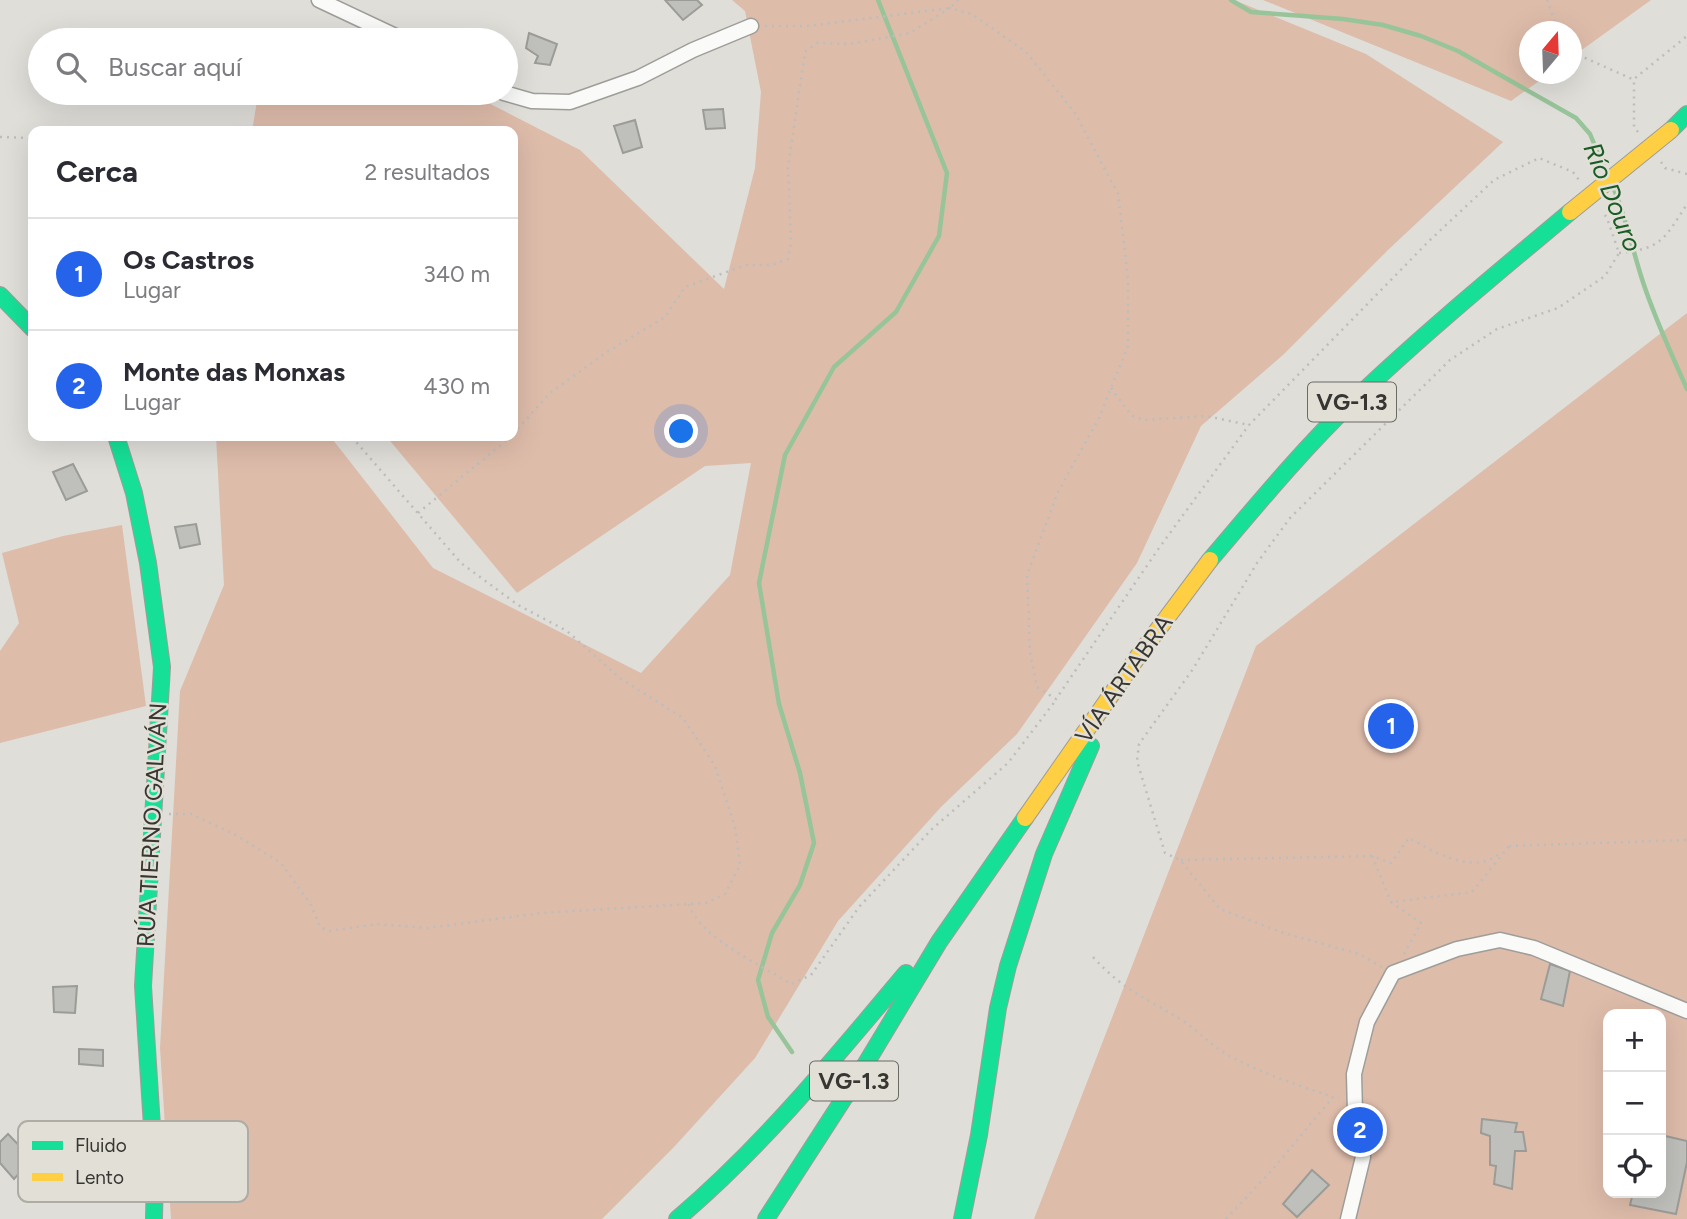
<!DOCTYPE html>
<html lang="es">
<head>
<meta charset="utf-8">
<style>
	body { margin:0; font-family:Figtree,sans-serif; background:#f2f2f3; color:#2b2b33 }
	.controls { position:absolute; right:21px; bottom:21px; display:grid; overflow:hidden; border-radius:14px; box-shadow:0 7px 28px #0002 }
	.controls button { width:63px; height:63px; display:grid; place-items:center; padding:0; border:0; border-bottom:2px solid #e1e1e2; background:#fff; color:#2b2b33; font:35px sans-serif }
	.compass { position:absolute; left:1519px; top:21px; width:63px; height:63px; border-radius:50%; background:#fff; box-shadow:0 7px 28px #0002; rotate:19deg }
	.you { position:absolute; left:682px; top:432px; width:24px; height:24px; margin:-18px; border:5px solid #fff; border-radius:50%; background:#1a73e8; box-shadow:0 0 0 10px #1a73e833 }
	.badge { display:grid; place-items:center; width:46px; height:46px; border-radius:50%; background:#2563eb; color:#fff; font-size:23px; font-weight:700 }
	.pin { position:absolute; translate:-50% -50%; border:4px solid #fff; box-shadow:0 2px 7px #0006 }
	.list { margin:0; padding:0; list-style:none }
	h2 { display:flex; justify-content:space-between; align-items:center; height:91px; margin:0; padding:0 28px; font-size:30px }
	h2 small { font-size:23px; font-weight:400; color:#7c7c81 }
	.list li { display:grid; grid-template-columns:46px 1fr auto; gap:21px; align-items:center; box-sizing:border-box; height:112px; padding:0 28px; border-top:2px solid #e1e1e2 }
	.list b { display:block; font-size:26px; white-space:nowrap }
	.list p { margin:0; font-size:23px; white-space:nowrap; color:#7c7c81 }
	.list em { font-size:23px; font-style:normal; color:#7c7c81 }
	.icon { flex:none; width:38px; height:38px; fill:none; stroke:currentColor; stroke-width:2; stroke-linecap:round; stroke-linejoin:round }
	.map { position:relative; flex:none; width:1687px; height:1219px; overflow:hidden }
	.search { position:absolute; background:#fff; box-shadow:0 7px 28px #0002; left:28px; top:28px; width:490px; height:77px; display:flex; align-items:center; gap:18px; box-sizing:border-box; padding:0 24px; border-radius:38px; color:#7c7c81; font-size:26px }
	.panel { position:absolute; background:#fff; box-shadow:0 7px 28px #0002; left:28px; top:126px; width:490px; height:315px; border-radius:14px }
	.map>svg:first-child { display:block }
	.green { fill:#debcaa; fill-rule:evenodd }
	.lines { fill:none; stroke-linecap:round; stroke-linejoin:round }
	.stream { stroke:#98c49a; stroke-width:4.5 }
	.building { fill:#bfbfbb; stroke:#9b9b98; stroke-width:2 }
	.street-casing { stroke:#9e9d99; stroke-width:17 }
	.fast-casing { stroke:#9e9d99; stroke-width:18 }
	.slow-casing { stroke:#9e9d99; stroke-width:18 }
	.path { stroke:#bdbdbb; stroke-width:2.5; stroke-dasharray:2 5; stroke-linecap:butt }
	.street { stroke:#fafaf9; stroke-width:14 }
	.fast { stroke:#16e098; stroke-width:16 }
	.slow { stroke:#ffcf43; stroke-width:16 }
	.slow-bridge-casing { stroke:#9e9d99; stroke-width:18; stroke-linecap:butt }
	.slow-bridge { stroke:#ffcf43; stroke-width:16 }
	.labels { text-anchor:middle; stroke-width:5; stroke-linejoin:round; paint-order:stroke }
	.shield { fill:#e2dfd6; stroke:#6a6963; stroke-width:2 }
	.shield-label { font-size:23px; font-weight:bold; fill:#373632 }
	.street-label { font-size:24px; fill:#373632; stroke:#e2dfd6 }
	.water-label { font-size:26px; font-style:italic; fill:#195c26; stroke:#e2dfd6 }
	.key { fill:#e2dfd6; stroke:#afaca5; stroke-width:2 }
	.key-label { font-size:19px; fill:#373632 }
</style>
</head>
<body>
<div class="map">
<svg width="1687" height="1219" viewBox="0 0 1687 1219">
	<rect width="100%" height="100%" fill="#dfded9"/>
	<path class="green" d="M732,0H1234L1366,54L1503,142L1388,250L1284,354L1201,426L1137,563L1017,734L941,807L838,921L755,1058L674,1147L602,1219H171L160,1048L180,691L224,585L216,436H330L433,568L641,673L730,575L751,463L705,466L517,593L386,436H513V131H252L257,101L275,93H469L580,150L724,289L755,168L761,92L745,11Z
		M1263,0H1651L1572,57V32H1530V74H1549L1511,101Z
		M1687,313V1219H1034L1256,646ZM1608,1014H1661V1193H1608Z
		M122,525L146,706L0,743V651L19,623L2,553L63,536Z"/>
	<g class="lines">
		<path class="stream" d="M1231,0L1251,12L1343,19L1383,25L1421,36L1458,51L1576,118L1590,134L1606,172
			M1613,187C1626,217 1632,248 1642,279C1654,317 1671,353 1687,389
			M792,1052L768,1017L758,980L772,933L800,885L814,843L800,773L779,704L759,583L785,455L834,367L896,312L939,236L947,173L878,0"/>
	</g>
	<path class="building" d="M665,0H697L702,5L683,20Z
		M529,33L557,44L550,65L535,63L538,56L526,48Z
		M723,109L725,128L706,129L703,110Z
		M635,120L642,147L623,153L614,126Z
		M73,464L87,491L66,500L53,472Z
		M196,524L200,544L180,548L175,527Z
		M1550,964L1570,971L1563,1006L1541,999Z
		M77,986L75,1013L54,1012L53,987Z
		M79,1049L103,1050V1066L79,1064Z
		M1482,1119L1517,1123L1515,1132H1523L1526,1151H1515L1512,1189L1494,1184L1496,1166L1490,1165V1136L1481,1133Z
		M8,1134L32,1159L14,1179L0,1163V1142Z
		M1661,1135L1687,1141V1162L1676,1214L1630,1205L1633,1193H1661Z
		M1312,1170L1329,1185L1297,1217L1283,1204Z"/>
	<g class="lines">
		<g class="street-casing">
			<path id="street" d="M319,0L404,40
				M504,93L532,101L570,102L638,78L693,50L751,26
				M1348,1219L1363,1157L1355,1113L1354,1074L1367,1022L1393,973L1457,949L1500,940L1534,948L1687,1011"/>
		</g>
		<g class="fast-casing">
			<path id="fast" d="M1671,130L1687,114
				M0,295L33,329
				M116,436L134,493L148,563L162,667L143,986L155,1173L154,1219
				M1210,560C1256,506 1301,451 1353,401C1422,335 1496,274 1570,212
				M677,1219C763,1146 834,1059 906,973
				M766,1219L859,1075L939,942L1025,818
				M962,1219L979,1135L998,1008L1008,966L1044,854L1091,746"/>
		</g>
		<g class="slow-casing">
			<path id="slow" d="M1025,818L1139,655L1210,560"/>
		</g>
		<path class="path" d="M1547,0L1559,32
			M765,26H808L950,8L958,0
			M1572,52L1632,79
			M1638,132L1634,127V79L1687,36
			M0,137L27,138L33,141
			M1661,162L1665,168L1687,174
			M1619,253C1662,249 1665,238 1687,204
			M1111,388L1131,415L1143,420L1206,416L1249,425
			M513,434L550,393L607,352L665,317L685,287L746,265H772L788,259L791,242L788,168L805,52L817,43L850,44L910,33L950,8L972,14L1026,52L1075,113L1118,194L1128,279V346L1099,418L1058,492L1027,575L1030,652L1037,687L1056,699L1159,548L1249,425L1429,241L1494,180L1539,158L1573,172L1579,180
			M418,513L512,436
			M169,814H191L234,834L281,863L311,905L320,927L329,931L377,924L428,928L541,913L706,903L725,894L740,865L735,827L715,766L683,718L621,679L567,631L518,605L461,563L351,436
			M1509,846L1687,840
			M1372,856L1391,902
			M1181,860L1372,856L1391,863L1409,838C1435,852 1475,877 1501,852
			M689,904C699,938 762,965 791,984L811,975L859,907L932,829L1008,763L1056,700
			M1404,954L1421,923L1391,902L1472,892L1510,845
			M1093,957C1123,990 1144,997 1180,1019C1197,1030 1211,1045 1228,1055C1260,1073 1298,1085 1333,1097
			M1382,967L1359,954L1284,933L1220,909L1180,860L1165,853L1137,761L1139,744L1193,669L1257,563L1290,518L1450,360L1497,329L1558,308L1605,276L1619,253L1607,218L1602,211
			M1226,1219L1273,1169L1333,1097H1339"/>
		<use href="#street" class="street"/>
		<use href="#fast" class="fast"/>
		<use href="#slow" class="slow"/>
		<g class="slow-bridge-casing">
			<path id="slow-bridge" d="M1570,212L1671,130"/>
		</g>
		<use href="#slow-bridge" class="slow-bridge"/>
	</g>
	<g class="labels">
		<g class="shield">
			<rect x="1308" y="382.5" width="88" height="39" rx="5"/>
			<rect x="810" y="1061.5" width="88" height="39" rx="5"/>
		</g>
		<g class="shield-label">
			<text x="1352" y="410">VG-1.3</text>
			<text x="854" y="1089">VG-1.3</text>
		</g>
		<g class="street-label">
			<text transform="translate(1124 679) rotate(-55)" y="8">VÍA ÁRTABRA</text>
			<text transform="translate(152 825) rotate(-87)" y="8">RÚA TIERNO GALVÁN</text>
		</g>
		<g class="water-label">
			<text transform="translate(1613 197) rotate(68)" y="9">Río Douro</text>
		</g>
	</g>
	<rect x="18" y="1121" width="230" height="81" rx="10" class="key"/>
	<rect x="32" y="1141" width="31" height="9" fill="#16e098"/>
	<rect x="32" y="1173" width="31" height="8" fill="#ffcf43"/>
	<g class="key-label">
		<text x="75" y="1152">Fluido</text>
		<text x="75" y="1184">Lento</text>
	</g>
</svg>
<div class="controls">
<button>+</button>
<button>−</button>
<button><svg class="icon" aria-label="locate" viewBox="0 0 24 24"><circle cx="12" cy="12" r="6"/><path d="M12 2v4M12 18v4M2 12h4M18 12h4"/></svg></button>
</div>
<svg class="compass" viewBox="-18 -18 36 36"><path d="M0-13l5 13h-10z" fill="#e53935"/><path d="M0 13l5-13h-10z" fill="#7c7c81"/></svg>
<div class="you"></div>
<div class="pin badge" style="left:1391px;top:726px">1</div>
<div class="pin badge" style="left:1360px;top:1130px">2</div>
<div class="search"><svg class="icon" aria-label="search" viewBox="0 0 24 24"><circle cx="10" cy="10" r="6"/><path d="M15 15l6 6"/></svg>Buscar aquí</div>
<section class="panel">
<h2>Cerca<small>2 resultados</small></h2>
<ul class="list">
<li><span class="badge">1</span><div><b>Os Castros</b><p>Lugar</p></div><em>340 m</em></li>
<li><span class="badge">2</span><div><b>Monte das Monxas</b><p>Lugar</p></div><em>430 m</em></li>
</ul>
</section>
</div>
</body>
</html>
